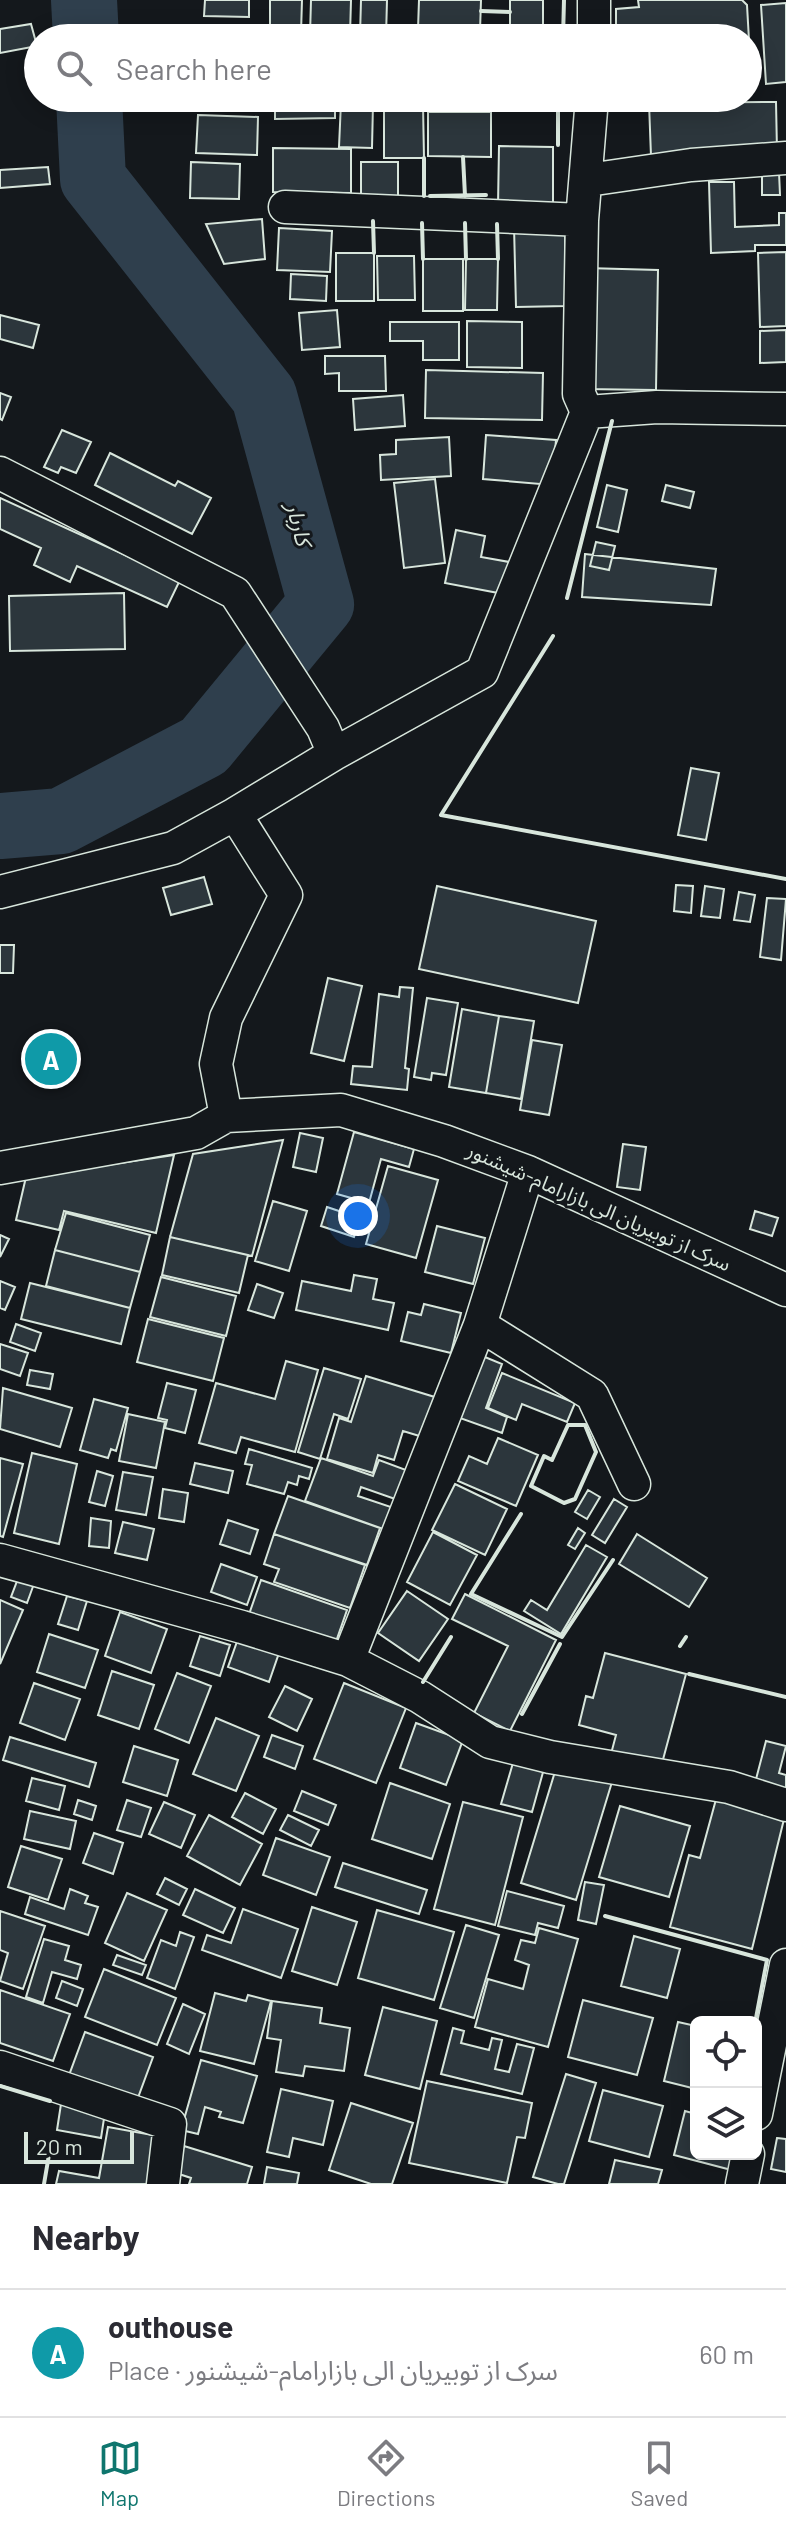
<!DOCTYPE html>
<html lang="en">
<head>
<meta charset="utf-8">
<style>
	body { margin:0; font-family:Barlow,"Noto Sans Arabic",sans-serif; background:#f2f2f3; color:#2b2b33 }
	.controls { position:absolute; right:24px; bottom:24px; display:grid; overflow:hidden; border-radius:12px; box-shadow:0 4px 20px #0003 }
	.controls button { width:72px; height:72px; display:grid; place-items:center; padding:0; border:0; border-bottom:2px solid #e1e1e2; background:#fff; color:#2b2b33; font:40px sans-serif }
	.scale { position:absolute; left:24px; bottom:20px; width:110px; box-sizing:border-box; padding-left:8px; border:4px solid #d8e6dc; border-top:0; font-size:22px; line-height:28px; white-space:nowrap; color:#d8e6dc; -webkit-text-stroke:6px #14181c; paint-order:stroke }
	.you { position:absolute; left:358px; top:1216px; width:28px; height:28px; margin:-20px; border:6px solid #fff; border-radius:50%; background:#1a73e8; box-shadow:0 0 0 12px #1a73e833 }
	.badge { display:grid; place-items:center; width:52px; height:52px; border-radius:50%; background:#0f766e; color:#fff; font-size:26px; font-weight:700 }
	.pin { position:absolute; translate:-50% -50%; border:4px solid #fff; box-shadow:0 2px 8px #0006 }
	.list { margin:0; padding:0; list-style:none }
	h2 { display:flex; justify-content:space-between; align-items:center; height:104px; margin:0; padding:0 32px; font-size:34px }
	h2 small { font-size:26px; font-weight:400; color:#7c7c81 }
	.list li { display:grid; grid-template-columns:52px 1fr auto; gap:24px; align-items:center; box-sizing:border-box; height:128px; padding:0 32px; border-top:2px solid #e1e1e2 }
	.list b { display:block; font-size:30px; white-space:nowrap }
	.list p { margin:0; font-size:26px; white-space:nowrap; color:#7c7c81 }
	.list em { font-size:26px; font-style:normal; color:#7c7c81 }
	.icon { flex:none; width:44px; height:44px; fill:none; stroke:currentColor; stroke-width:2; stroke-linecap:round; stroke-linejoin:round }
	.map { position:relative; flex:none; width:786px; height:2184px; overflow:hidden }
	.search { position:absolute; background:#fff; box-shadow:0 4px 20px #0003; left:24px; right:24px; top:24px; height:88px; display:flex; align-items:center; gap:20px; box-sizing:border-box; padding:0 28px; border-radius:44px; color:#7c7c81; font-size:30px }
	.sheet { height:232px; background:#fff }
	nav { display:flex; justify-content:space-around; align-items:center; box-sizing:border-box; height:112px; border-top:2px solid #e1e1e2; background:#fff; font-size:22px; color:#7c7c81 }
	nav a { display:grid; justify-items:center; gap:4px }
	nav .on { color:#0f766e }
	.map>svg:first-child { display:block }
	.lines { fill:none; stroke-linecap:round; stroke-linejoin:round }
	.river { stroke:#2f3f4d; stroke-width:66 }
	.building { fill:#2c363c; stroke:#d8e6dc; stroke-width:2 }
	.minor-casing { stroke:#d8e6dc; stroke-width:35 }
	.minor { stroke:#14181c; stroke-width:32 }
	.wall { stroke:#d8e6dc; stroke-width:4 }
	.labels { text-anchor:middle; stroke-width:6; stroke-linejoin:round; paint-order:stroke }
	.street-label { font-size:20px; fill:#d8e6dc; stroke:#14181c }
	.water-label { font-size:22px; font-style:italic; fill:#d8e6dc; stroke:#14181c }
</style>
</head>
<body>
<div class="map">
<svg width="786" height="2184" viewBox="0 0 786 2184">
	<rect width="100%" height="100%" fill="#14181c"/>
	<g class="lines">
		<path class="river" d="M84,0L86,38
			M0,826L61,821L204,746L321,604L264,396L93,179L89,98"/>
	</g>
	<path class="building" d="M205,0H249V17L204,16Z
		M270,0H302L301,33H270Z
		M311,0H351L350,35H310Z
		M361,0H387L386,37L360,36Z
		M419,0H481L480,31L418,29Z
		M510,0H543V38H510Z
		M638,0H742L747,5L751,76H748V38H610L616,36V9L639,7Z
		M786,3V82L766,84L761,5Z
		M31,24L37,46L0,53V29Z
		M201,27H255V38H201Z
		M194,98H244L243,107L194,106Z
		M350,98H402V101Z
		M485,98H542V107H485Z
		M335,102V118L275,119V103Z
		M341,102L373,104L372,148L339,147Z
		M776,102L777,151L651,156L649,103Z
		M384,105H423L424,158H384Z
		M428,112H491V157L428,156Z
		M198,115L258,117L257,155L196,153Z
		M499,146L553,147V207L498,206Z
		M273,148L351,149V193L273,192Z
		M191,162L240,164L239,199L190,198Z
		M361,162H398V196H361Z
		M48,167L50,184L0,188V170Z
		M762,172H779L780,195H762Z
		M709,182H734L735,227L779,225V213H786V245H755V251L711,253Z
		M262,219L265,259L224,264L206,224Z
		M565,225L566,306L516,307L514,226Z
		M279,228L332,231L330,272L277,270Z
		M786,252V326L760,327L758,253Z
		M336,253H374V301H336Z
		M377,256H414L415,300H378Z
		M423,259H463V311H423Z
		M466,259H498L497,310H465Z
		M586,268L658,270L656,390L584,389Z
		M291,274L327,276L326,301L290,299Z
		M337,310L340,347L302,350L299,313Z
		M0,315L39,325L33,348L0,339Z
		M467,321L522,322V368L467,367Z
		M390,322H459V360H423V341H390Z
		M786,330V362L760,363V331Z
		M325,356H385L386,391H339V373L325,374Z
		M426,370L543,373L542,420L425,418Z
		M0,393L11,397L2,420L0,419Z
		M403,395L405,426L355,430L353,399Z
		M62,430L91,442L76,473L61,467L58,473L44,467Z
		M486,435L556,440L552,485L483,479Z
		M449,437L451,476L381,480L380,455L396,454V440Z
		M110,453L175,486L178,481L211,498L192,534L95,485Z
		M435,479L445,563L404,568L394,483Z
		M607,485L627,490L618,532L597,527Z
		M666,485L694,492L690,508L662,501Z
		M0,498L180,580L167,607L77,566L70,582L34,565L41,548L0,529Z
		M456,530L485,536L481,557L515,563L509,595L445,583Z
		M596,542L615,546L609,570L590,566Z
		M585,554L716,569L711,605L582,597Z
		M124,593L125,649L10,651L9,596Z
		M691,768L719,773L706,840L678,835Z
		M204,877L212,904L171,915L163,888Z
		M676,885L693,886L691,913L674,911Z
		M437,886L596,921L578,1003L419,969Z
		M705,886L724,889L720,918L701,916Z
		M739,892L755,895L750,922L734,920Z
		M767,898L786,899L781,960L760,957Z
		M0,945H14L13,973H0Z
		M328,978L362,986L344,1061L311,1053Z
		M400,987L413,988L405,1068L409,1069L407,1090L351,1084L353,1066L372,1067L379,994L399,997Z
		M427,998L458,1003L446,1075L432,1073L431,1080L414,1077Z
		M462,1009L499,1016L486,1093L449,1087Z
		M499,1016L534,1021L521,1099L486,1093Z
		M69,1038L74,1075L32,1080L28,1044Z
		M532,1040L562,1045L549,1115L520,1110Z
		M354,1132L414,1149L409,1167L381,1159L369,1203L337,1194Z
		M300,1133L323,1138L316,1172L293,1167Z
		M283,1140L252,1256L170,1237L193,1154Z
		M623,1144L646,1147L640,1190L617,1187Z
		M174,1155L156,1233L64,1211L59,1230L16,1220L26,1177Z
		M388,1166L438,1180L416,1258L366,1244Z
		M273,1201L307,1211L289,1271L255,1261Z
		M327,1207L360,1218L354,1237L321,1226Z
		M755,1211L778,1218L772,1236L750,1229Z
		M66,1213L150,1235L140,1272L55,1250Z
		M437,1226L485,1238L473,1284L425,1272Z
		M0,1235L9,1239L0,1257Z
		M170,1237L248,1255L239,1293L162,1275Z
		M55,1250L140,1272L130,1308L46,1286Z
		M354,1275L377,1279L373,1299L394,1303L388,1330L296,1310L302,1281L351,1291Z
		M161,1277L236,1296L226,1336L150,1317Z
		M0,1281L15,1287L5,1310L0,1308Z
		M30,1283L130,1308L121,1344L21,1319Z
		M257,1284L283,1293L274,1318L248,1310Z
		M424,1304L461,1313L451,1353L401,1341L408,1312L421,1315Z
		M148,1319L224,1338L213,1381L137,1362Z
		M16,1324L41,1333L35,1351L10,1342Z
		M0,1344L28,1353L20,1376L0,1369Z
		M480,1355L502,1364L486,1408L507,1417L502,1433L457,1417Z
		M286,1361L318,1370L295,1452L241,1437L236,1453L199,1443L216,1383L275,1399Z
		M324,1368L361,1379L348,1419L334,1414L320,1459L298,1452Z
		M30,1370L53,1374L50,1389L27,1385Z
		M502,1373L575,1403L567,1422L522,1404L516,1420L488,1408Z
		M366,1376L438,1398L426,1438L403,1431L394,1460L378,1455L373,1473L327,1459L339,1418L351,1422Z
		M167,1383L196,1390L185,1433L165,1428L167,1420L158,1418Z
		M3,1388L72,1408L60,1447L0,1429Z
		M94,1399L128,1408L116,1451L111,1449L108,1458L80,1450Z
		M128,1414L165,1422L156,1468L119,1461Z
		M498,1438L538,1455L516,1506L458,1481L469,1456L487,1464Z
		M249,1449L312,1468L309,1479L299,1476L297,1485L288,1482L284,1494L247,1484L252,1465L245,1464Z
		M32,1453L77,1464L59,1544L14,1533Z
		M0,1458L23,1464L3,1537L0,1536Z
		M321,1458L373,1476L379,1460L406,1470L395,1499L361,1487L358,1496L394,1508L386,1530L305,1501Z
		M195,1463L233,1471L228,1493L190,1484Z
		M97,1471L113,1476L105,1506L89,1502Z
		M123,1472L153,1477L146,1515L116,1510Z
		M455,1484L507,1509L485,1555L432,1530Z
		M163,1489L188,1493L184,1522L159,1518Z
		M588,1490L600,1497L587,1519L575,1512Z
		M288,1496L380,1528L367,1565L274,1534Z
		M614,1499L627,1507L605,1543L592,1535Z
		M91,1518L111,1521L109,1548L89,1546Z
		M228,1520L258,1530L250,1554L220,1544Z
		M123,1522L154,1529L147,1560L115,1553Z
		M578,1528L585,1533L575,1549L568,1545Z
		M433,1532L477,1555L450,1605L407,1582Z
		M274,1534L365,1565L350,1608L274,1582L279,1569L264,1564Z
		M637,1534L707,1578L689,1607L619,1564Z
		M586,1545L607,1557L561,1634L524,1611L531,1600L547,1610Z
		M221,1564L257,1577L247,1605L211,1592Z
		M19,1576L35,1581L27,1603L11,1597Z
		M261,1580L347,1610L332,1653L246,1623Z
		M407,1591L448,1619L419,1661L378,1633Z
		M465,1594L556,1640L510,1731L474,1713L508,1646L452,1619Z
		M67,1596L87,1601L78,1630L58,1624Z
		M0,1600L23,1610L0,1664Z
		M120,1612L167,1629L151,1673L105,1656Z
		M49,1634L98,1650L85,1688L37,1672Z
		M200,1636L230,1645L220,1676L190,1666Z
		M239,1636L280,1650L269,1682L228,1667Z
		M605,1653L686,1674L661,1767L611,1754L616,1735L579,1725L586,1696L593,1698Z
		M112,1671L154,1685L139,1729L98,1715Z
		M177,1673L211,1686L189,1743L155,1729Z
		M34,1683L80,1699L65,1740L20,1723Z
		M344,1683L406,1708L376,1783L314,1759Z
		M285,1686L312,1699L297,1731L269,1717Z
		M216,1718L259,1736L236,1791L193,1774Z
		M416,1723L463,1740L446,1785L400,1768Z
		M272,1735L303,1746L295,1769L264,1757Z
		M10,1737L96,1763L89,1787L3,1760Z
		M766,1741L786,1746L779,1773L786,1775V1792L755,1783Z
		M134,1746L178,1760L167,1796L123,1782Z
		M515,1756L545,1765L532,1812L501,1804Z
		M557,1765L612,1782L576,1900L521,1883Z
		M32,1778L65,1786L59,1810L26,1801Z
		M390,1783L450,1804L432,1859L372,1839Z
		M302,1791L336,1805L328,1825L294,1811Z
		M718,1792L786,1811L752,1949L670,1927L689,1855L700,1858Z
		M245,1793L276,1809L263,1834L232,1817Z
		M78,1800L96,1806L92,1820L74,1814Z
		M127,1800L151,1808L141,1837L117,1830Z
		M164,1802L195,1815L181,1848L149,1834Z
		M463,1802L523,1817L495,1925L434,1909Z
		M620,1806L690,1826L669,1897L599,1877Z
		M30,1811L76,1821L70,1849L24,1839Z
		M209,1815L262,1844L240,1885L187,1856Z
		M288,1815L319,1830L311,1846L280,1830Z
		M94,1833L123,1843L113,1874L83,1863Z
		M276,1838L330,1857L316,1895L263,1875Z
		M21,1846L62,1859L48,1900L8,1887Z
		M343,1863L427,1890L419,1914L335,1887Z
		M165,1878L187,1889L179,1905L157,1894Z
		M585,1882L604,1885L596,1924L578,1920Z
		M70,1889L88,1896L85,1903L98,1907L88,1935L25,1914L30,1897L64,1909Z
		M195,1889L235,1908L223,1933L183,1915Z
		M507,1891L564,1906L558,1928L538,1923L535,1935L498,1926Z
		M127,1893L167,1910L144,1961L105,1943Z
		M312,1907L357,1922L337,1985L292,1971Z
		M243,1909L298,1929L281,1978L202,1950L207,1935L231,1943Z
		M377,1910L454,1932L434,2000L358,1978Z
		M0,1911L45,1926L23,1989L0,1981L8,1953L0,1950Z
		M466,1925L499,1935L474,2018L440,2008Z
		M539,1928L578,1939L548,2047L475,2027L488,1979L523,1989L529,1965L515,1960L521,1940L535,1943Z
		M180,1932L194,1937L175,1989L147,1978L161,1940L176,1946Z
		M634,1936L680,1949L667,1998L621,1986Z
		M44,1939L69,1946L65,1960L81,1965L77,1979L52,1972L43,2003L26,1997Z
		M117,1955L146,1965L142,1975L113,1965Z
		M104,1969L176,1998L157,2045L85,2017Z
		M62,1981L83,1989L77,2006L56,1998Z
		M0,1990L70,2014L53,2061L0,2043Z
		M215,1993L246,2001L248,1995L271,2001L254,2064L200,2051Z
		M583,2000L653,2018L637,2075L568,2057Z
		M272,2001L322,2008L320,2023L350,2028L344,2071L305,2066L303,2076L276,2072L281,2040L267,2038Z
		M183,2004L205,2014L189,2054L167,2044Z
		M383,2007L437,2021L420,2089L365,2075Z
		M678,2022L696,2026V2089L664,2081Z
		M453,2028L464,2031L461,2043L489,2050L492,2038L502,2040L495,2069L509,2072L517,2044L534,2048L522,2094L441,2074Z
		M85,2032L153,2057L136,2103L68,2078Z
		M201,2060L257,2076L243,2123L219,2117L221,2112L205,2107L198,2134L181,2130Z
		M566,2074L596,2083L564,2184H558L533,2177Z
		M427,2081L532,2103L525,2138L517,2137L507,2183L409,2163Z
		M281,2089L333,2101L323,2145L293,2138L289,2157L267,2152Z
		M603,2090L663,2106L649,2157L589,2141Z
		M351,2103L413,2123L392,2184H371L329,2170Z
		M61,2104L105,2112L101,2138L57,2130Z
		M685,2111L696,2114V2154H744L739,2172L674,2155Z
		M108,2127L158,2136L149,2184H56L59,2171L99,2178Z
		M777,2138L786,2139V2172L771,2169Z
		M184,2146L252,2167L247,2184H189L191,2178L176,2173Z
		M615,2160L662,2170L658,2184H609Z
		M267,2167L299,2173L297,2184H264Z"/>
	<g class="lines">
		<g class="minor-casing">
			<path id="minor" d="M594,38V0
				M588,180L691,165L786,158
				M285,207L582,220
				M587,412L579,394L582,220L592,98
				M0,473L235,593L323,728L334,754
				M235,814L334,754L482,672L587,412L657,407L786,409
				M0,892L173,848L235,814L286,895L226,1018L216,1064L226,1116L341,1110L444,1141L528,1172L786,1290
				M0,1168L196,1133L226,1116
				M480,1325L592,1395L634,1484
				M0,1560L242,1627L348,1660L420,1697L490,1742L550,1757L729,1787L786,1805
				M348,1660L480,1325L528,1172
				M0,2067L170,2124L163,2184
				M756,2114L786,1965
				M742,2184L748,2154"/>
		</g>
		<use href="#minor" class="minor"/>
		<path class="wall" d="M481,11L510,12
			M563,38L564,0
			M558,98V145
			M463,157L465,196
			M424,158V196
			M430,196L486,195
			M373,221L374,253
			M422,223L423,259
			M465,223L466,259
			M497,224L498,259
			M567,598L612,421
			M553,636L441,815L786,879
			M568,1425H585L596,1452L575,1499L564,1503L531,1486L544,1456L552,1460Z
			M521,1514L471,1594L562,1637L613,1560
			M680,1646L686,1637
			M689,1674L786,1697
			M423,1682L451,1637
			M522,1714L560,1644
			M605,1916L767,1960L756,2018
			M0,2086L50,2101
			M44,2184L51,2143"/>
	</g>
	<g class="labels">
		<g class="street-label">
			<text transform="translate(599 1207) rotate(24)" y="7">سرک از توبیریان الی بازارامام-شیشنور</text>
		</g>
		<g class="water-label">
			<text transform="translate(299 524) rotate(75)" y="8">کاربار</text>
		</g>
	</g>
</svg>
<div class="controls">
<button><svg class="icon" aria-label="locate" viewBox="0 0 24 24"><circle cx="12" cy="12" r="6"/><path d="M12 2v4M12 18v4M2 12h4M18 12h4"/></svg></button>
<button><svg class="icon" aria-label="layers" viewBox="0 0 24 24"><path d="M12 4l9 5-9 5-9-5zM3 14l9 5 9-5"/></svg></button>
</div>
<div class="scale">20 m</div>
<div class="you"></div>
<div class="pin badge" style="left:51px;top:1059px;background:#0f9aa8">A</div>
<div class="search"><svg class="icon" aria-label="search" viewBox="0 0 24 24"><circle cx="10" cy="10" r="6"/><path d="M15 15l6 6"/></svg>Search here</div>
</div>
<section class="sheet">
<h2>Nearby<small></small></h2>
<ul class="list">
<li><span class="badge" style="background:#0f9aa8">A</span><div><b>outhouse</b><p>Place · سرک از توبیریان الی بازارامام-شیشنور</p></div><em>60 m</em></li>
</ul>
</section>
<nav>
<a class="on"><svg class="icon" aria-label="map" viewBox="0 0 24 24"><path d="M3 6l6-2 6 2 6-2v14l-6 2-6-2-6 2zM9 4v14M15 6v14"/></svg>Map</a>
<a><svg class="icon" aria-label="directions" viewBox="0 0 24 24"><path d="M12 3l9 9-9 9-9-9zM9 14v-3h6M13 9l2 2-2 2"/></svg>Directions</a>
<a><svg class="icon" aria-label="saved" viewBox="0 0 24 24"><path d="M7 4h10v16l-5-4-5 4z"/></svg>Saved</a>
</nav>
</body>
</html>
